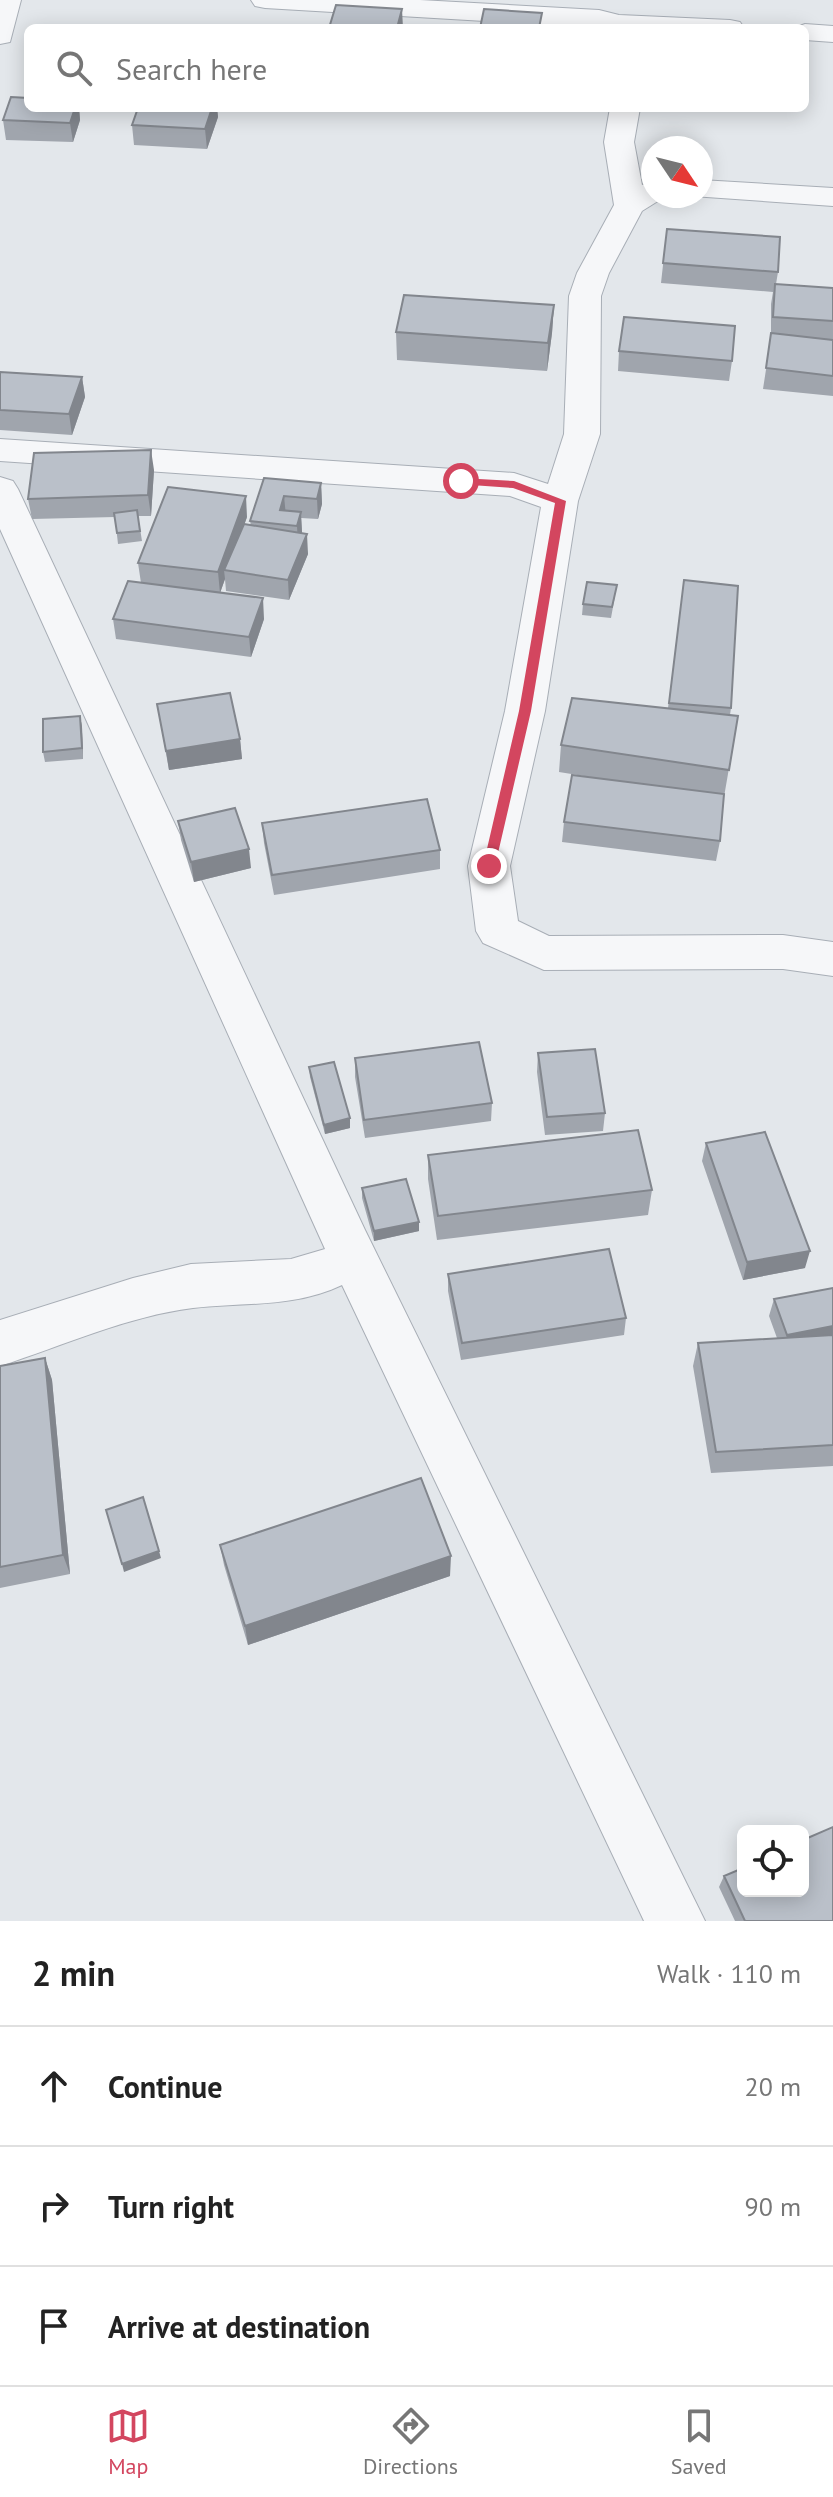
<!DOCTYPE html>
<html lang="en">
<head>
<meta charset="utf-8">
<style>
	body { margin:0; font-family:"PT Sans",sans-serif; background:#f2f2f2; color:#222 }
	.controls { position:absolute; right:24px; bottom:24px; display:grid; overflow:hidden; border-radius:12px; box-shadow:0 4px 20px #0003 }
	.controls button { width:72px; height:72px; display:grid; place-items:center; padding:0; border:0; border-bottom:2px solid #e0e0e0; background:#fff; color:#222; font:40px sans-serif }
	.compass { position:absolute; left:641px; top:136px; width:72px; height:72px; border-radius:50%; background:#fff; box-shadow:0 4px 20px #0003; rotate:125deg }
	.stop { position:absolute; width:24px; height:24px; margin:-18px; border:6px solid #d3465f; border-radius:50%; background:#fff }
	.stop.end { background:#d3465f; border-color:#fff; box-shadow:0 2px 8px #0008 }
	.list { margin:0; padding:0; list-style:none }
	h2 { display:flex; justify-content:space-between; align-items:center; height:104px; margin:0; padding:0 32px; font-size:34px }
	h2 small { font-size:26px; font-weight:400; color:#767676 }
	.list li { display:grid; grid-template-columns:52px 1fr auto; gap:24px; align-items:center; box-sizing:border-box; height:120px; padding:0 32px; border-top:2px solid #e0e0e0 }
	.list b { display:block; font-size:30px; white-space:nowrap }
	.list em { font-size:26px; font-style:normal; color:#767676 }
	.icon { flex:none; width:44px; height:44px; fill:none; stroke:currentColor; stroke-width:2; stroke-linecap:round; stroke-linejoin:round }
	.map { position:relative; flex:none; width:833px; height:1921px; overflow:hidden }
	.search { position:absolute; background:#fff; box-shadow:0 4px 20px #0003; left:24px; right:24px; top:24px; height:88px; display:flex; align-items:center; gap:20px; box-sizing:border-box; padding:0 28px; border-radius:12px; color:#767676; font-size:30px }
	.sheet { height:464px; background:#fff }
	nav { display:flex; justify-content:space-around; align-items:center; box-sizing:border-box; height:112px; border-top:2px solid #e0e0e0; background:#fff; font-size:22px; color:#767676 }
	nav a { display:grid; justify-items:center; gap:4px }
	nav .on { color:#d3465f }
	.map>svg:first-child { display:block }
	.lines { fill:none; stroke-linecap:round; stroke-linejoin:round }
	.street-casing { stroke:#a8aeb6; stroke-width:2 }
	.street { fill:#f6f7f9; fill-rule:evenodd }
	.wall { fill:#a0a5ad }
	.shaded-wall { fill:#82868d }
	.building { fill:#bac0c9; stroke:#82868d; stroke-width:2 }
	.route { fill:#d3465f }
</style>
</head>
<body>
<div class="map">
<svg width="833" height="1921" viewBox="0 0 833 1921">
	<rect width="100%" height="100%" fill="#e3e7eb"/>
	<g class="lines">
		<g class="street-casing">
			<path id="street" d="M0,0H21L10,42L0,44Z
				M251,0H420L599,10L619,15L730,20L740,22L744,28H605L265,8L255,6Z
				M805,24L833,26V42L805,40V28H794Z
				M610,108H640L634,142L642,185L653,183V196H666L642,211L609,273L601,296L600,434L578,501L545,711L510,866L518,921L549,936L783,935L833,942V976L783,969L544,970L483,943L476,931L468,866L505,711L541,507L510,496L0,461V439L514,473L548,484L564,434L569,296L577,273L614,205L604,142Z
				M701,180L833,188V206L692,196H701Z
				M0,477L13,481L18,489L365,1230L705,1921H644L342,1285C294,1308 245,1302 193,1308C128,1316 62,1346 0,1366V1320L133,1278L191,1264L291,1259L325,1249L0,529Z"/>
		</g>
		<use href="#street" class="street"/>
	</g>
	<path class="wall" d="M28,108H79L80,120L73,142L6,140L3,120Z
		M138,108H217L218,117L207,149L134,145L132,125Z
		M667,229L778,272L776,284L833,288V396L763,389L771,337V304L773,292L661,283Z
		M554,305L552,333L547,371L397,360L396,332Z
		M619,351L732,361L729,381L618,371Z
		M0,372L82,377L85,397L72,435L0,430Z
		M154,470L151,516H138L142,541L118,544L115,517L32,519L28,499Z
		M264,478L321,483L322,504L318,519L301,518L302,533L308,554L289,600L226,591L225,579L220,593L141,583L138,563L247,517L244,525L251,526L250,521Z
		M684,580L731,708L730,715L738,716L724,797L720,841L716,861L562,842L564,822L609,780L559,772L561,745L668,708Z
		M615,596L611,618L582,615L583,604Z
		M113,619H264L251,657L116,639Z
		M157,704L240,739L242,759L169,770Z
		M80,716L82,727L83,759L45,762L43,752Z
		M178,821L251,868L194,882L181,840Z
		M262,823L440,850V869L274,895L264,843Z
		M538,1053L605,1113L603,1131L545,1135L537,1072Z
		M355,1058L492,1103L491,1121L365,1138L355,1077Z
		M309,1067L350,1128L325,1134L310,1077Z
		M706,1143L805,1268L743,1280L702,1161Z
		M428,1155L652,1190L648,1215L437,1240L428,1179Z
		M362,1188L419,1222V1231L374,1241L362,1198Z
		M448,1274L626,1318L624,1335L461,1360L448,1291Z
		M833,1288V1466L711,1473L693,1366L698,1343L777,1338L769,1316L774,1299Z
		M45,1358L52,1380L70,1574L0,1588V1366Z
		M220,1545L450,1576L248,1645L224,1565Z
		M724,1876L833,1921H735L719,1887Z"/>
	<path class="shaded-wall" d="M402,9L403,28H397Z
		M75,108H79L80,120L73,142L70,123Z
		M212,108H217L218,117L207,149L205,129Z
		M554,305L552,333L547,371L548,343Z
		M82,377L85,397L72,435L69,414Z
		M151,450L154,470L151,516L148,495Z
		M321,483L322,504L318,519L317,499Z
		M246,496L247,517L228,571L224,570L225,579L220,593L218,572Z
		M284,496L286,516L280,510Z
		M301,512L302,532L298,546L297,526Z
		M307,534L308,554L289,600L288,580Z
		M263,598L264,619L251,657L249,637Z
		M80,716L82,727L83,759L82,748Z
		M240,739L242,759L169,770L166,751Z
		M249,849L251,868L194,882L191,862Z
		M350,1118V1128L325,1134L324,1125Z
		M419,1222V1231L374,1241V1231Z
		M810,1251L805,1268L743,1280L747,1262Z
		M833,1326V1341L782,1352L787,1335Z
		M45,1358L52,1380L70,1574L63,1555Z
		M159,1551L161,1558L124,1572L122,1564Z
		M451,1556L450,1576L248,1645L245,1626Z"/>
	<path class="building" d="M336,5L402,9L397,28H329Z
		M484,9L542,13L539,28H480Z
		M11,97L28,98V108H75L70,123L3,120Z
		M138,108H212L205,129L132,125Z
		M667,229L780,237L778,272L663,263Z
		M775,284L833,288V321L773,317Z
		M404,295L554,305L548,343L396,332Z
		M624,317L735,326L732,361L619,351Z
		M771,333L833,340V376L766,368Z
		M0,372L82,377L69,414L0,410Z
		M151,450L148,495L28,499L34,453Z
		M264,478L321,483L317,499L284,496L280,510L301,512L297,526L250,521Z
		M168,487L246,496L218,572L138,563Z
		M137,510L140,531L117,533L114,513Z
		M244,524L307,534L288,580L224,570Z
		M684,580L738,586L731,708L669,703Z
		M128,581L263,598L249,637L113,619Z
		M587,582L617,585L612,607L583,604Z
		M230,693L240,739L166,751L157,704Z
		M572,698L738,716L729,770L561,745Z
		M80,716L82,748L43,752V719Z
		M572,775L724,794L720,841L564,822Z
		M427,799L440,850L272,875L262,823Z
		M235,808L249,849L191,862L178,821Z
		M479,1042L492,1103L364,1120L355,1058Z
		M595,1049L605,1113L547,1117L538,1053Z
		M334,1062L350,1118L324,1125L309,1067Z
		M638,1130L652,1190L438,1216L428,1155Z
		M765,1132L810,1251L747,1262L706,1143Z
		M406,1179L419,1222L374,1231L362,1188Z
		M609,1249L626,1318L462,1343L448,1274Z
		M833,1288V1326L787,1335L774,1299Z
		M833,1335V1445L716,1452L698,1343Z
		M45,1358L63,1555L0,1567V1366Z
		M421,1478L451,1556L245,1626L220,1545Z
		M143,1497L159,1551L122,1564L106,1510Z
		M833,1827V1921H745L724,1876L743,1868V1891H803V1840Z"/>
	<path class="route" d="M461,478L514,481L566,501L531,711L495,866L489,871L483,866L519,711L555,503L513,488L457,484Z"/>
</svg>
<div class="controls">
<button><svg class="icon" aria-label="locate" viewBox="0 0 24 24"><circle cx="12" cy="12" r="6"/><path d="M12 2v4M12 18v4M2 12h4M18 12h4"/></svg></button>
</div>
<svg class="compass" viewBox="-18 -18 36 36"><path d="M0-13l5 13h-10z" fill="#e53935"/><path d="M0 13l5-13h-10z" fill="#767676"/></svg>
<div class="stop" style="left:461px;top:481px"></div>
<div class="stop end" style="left:489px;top:866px"></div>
<div class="search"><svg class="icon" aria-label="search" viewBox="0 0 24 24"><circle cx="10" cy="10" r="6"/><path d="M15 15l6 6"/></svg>Search here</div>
</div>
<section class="sheet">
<h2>2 min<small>Walk · 110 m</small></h2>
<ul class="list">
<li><svg class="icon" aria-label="ahead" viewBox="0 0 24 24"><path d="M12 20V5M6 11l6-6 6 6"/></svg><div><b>Continue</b></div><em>20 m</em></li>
<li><svg class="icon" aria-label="right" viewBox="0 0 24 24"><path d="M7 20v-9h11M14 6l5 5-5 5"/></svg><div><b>Turn right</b></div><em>90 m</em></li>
<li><svg class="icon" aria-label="arrive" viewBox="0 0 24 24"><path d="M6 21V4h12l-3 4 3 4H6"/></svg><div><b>Arrive at destination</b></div></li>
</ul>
</section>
<nav>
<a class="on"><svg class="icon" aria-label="map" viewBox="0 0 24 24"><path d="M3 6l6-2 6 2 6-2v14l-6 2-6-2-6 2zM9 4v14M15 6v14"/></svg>Map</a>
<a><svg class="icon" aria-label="directions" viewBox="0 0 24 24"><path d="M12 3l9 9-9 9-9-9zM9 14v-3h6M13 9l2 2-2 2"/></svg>Directions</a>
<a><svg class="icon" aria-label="saved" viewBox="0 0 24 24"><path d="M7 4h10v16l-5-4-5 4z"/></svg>Saved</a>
</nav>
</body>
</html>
